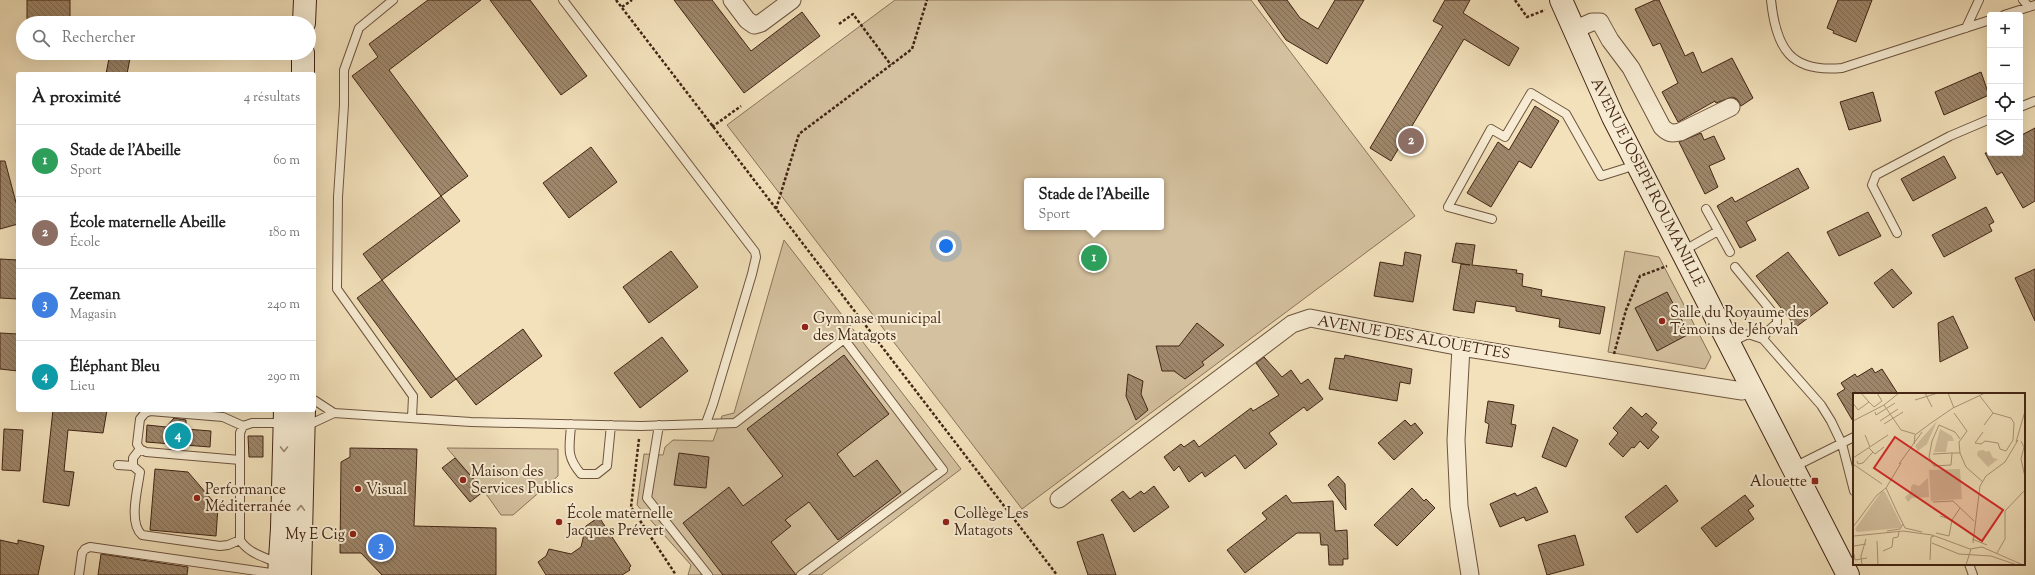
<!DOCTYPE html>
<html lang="fr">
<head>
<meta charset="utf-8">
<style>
	body { margin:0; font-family:"Sorts Mill Goudy",serif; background:#f6f6f6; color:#222 }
	.controls { position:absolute; right:12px; top:12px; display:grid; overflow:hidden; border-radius:4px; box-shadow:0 4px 16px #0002 }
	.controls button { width:36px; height:36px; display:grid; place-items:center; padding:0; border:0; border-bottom:1px solid #e0e0e0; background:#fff; color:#222; font:20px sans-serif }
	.you { position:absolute; left:946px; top:246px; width:14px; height:14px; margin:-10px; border:3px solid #fff; border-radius:50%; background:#1a73e8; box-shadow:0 0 0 6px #1a73e833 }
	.badge { display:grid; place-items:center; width:26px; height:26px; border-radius:50%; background:#111827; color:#fff; font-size:13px; font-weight:700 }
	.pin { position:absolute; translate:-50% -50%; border:2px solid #fff; box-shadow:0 1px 4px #0006 }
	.popup { position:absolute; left:1024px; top:178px; width:140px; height:52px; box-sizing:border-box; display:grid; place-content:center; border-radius:4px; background:#fff; filter:drop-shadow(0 1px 3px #0005); font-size:13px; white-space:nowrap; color:#767676 }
	.popup b { font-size:15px; color:#222 }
	.popup::after { content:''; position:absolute; left:50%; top:100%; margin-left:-8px; border:8px solid transparent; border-top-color:#fff }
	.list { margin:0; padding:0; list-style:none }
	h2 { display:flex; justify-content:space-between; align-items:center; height:52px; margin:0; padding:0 16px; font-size:17px }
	h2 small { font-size:13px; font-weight:400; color:#767676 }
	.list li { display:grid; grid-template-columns:26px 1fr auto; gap:12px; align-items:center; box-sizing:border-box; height:72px; padding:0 16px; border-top:1px solid #e0e0e0 }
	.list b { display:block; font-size:15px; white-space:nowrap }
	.list p { margin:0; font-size:13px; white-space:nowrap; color:#767676 }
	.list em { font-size:13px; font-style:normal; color:#767676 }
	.icon { flex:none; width:22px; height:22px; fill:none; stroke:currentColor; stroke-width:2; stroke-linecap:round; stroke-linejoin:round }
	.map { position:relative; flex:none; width:2035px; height:575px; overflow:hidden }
	.search { position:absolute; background:#fff; box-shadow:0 4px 16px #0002; left:16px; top:16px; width:300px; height:44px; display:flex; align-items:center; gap:10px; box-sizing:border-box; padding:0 14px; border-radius:22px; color:#767676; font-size:15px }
	.panel { position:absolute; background:#fff; box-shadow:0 4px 16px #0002; left:16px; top:72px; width:300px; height:340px; border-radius:4px }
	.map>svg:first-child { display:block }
	.green { fill:#d4c19f; stroke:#8b735a; fill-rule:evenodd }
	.building { fill:url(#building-back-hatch); stroke:#422514 }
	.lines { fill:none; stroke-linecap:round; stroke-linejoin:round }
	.lane-casing { stroke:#6e543e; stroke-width:10 }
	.street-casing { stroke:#6e543e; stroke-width:19 }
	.secondary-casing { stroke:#422514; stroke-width:24 }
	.path { stroke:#422514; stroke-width:2.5; stroke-dasharray:3 2; stroke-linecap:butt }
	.lane { stroke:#f7ecd3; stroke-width:8 }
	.street { stroke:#f7ecd3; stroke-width:17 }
	.secondary { stroke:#f7ecd3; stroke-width:22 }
	.oneway { stroke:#9c8874 }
	.poi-dot { fill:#8f2418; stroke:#f7ecd3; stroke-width:1.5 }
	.labels { text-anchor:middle; stroke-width:4; stroke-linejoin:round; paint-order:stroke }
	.street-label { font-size:15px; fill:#422514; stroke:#f7ecd3 }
	.poi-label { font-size:15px; fill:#422514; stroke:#f7ecd3; text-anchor:start }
	.inset-road { fill:none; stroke:#ac9678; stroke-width:1 }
	.view { fill:#d62828; fill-opacity:0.15; stroke:#d62828; stroke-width:2 }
	.inset-edge { fill:none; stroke:#422514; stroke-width:2 }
</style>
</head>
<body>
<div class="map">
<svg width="2035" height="575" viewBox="0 0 2035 575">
	<defs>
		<pattern id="building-back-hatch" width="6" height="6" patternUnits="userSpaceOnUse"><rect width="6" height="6" fill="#9e876b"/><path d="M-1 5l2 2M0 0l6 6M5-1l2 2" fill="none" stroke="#826e57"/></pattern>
	</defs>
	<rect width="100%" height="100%" fill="#f2e1bb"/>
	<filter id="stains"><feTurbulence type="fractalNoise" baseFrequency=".005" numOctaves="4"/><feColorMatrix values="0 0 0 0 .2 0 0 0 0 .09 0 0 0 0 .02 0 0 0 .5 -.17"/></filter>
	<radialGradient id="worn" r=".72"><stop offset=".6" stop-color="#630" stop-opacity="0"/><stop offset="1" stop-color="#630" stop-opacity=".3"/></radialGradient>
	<path class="green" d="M895,0H1251L1415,216L1022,509L727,125ZM1027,181H1161V227H1027Z
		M784,240L961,469L821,575H688L691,565L637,505L644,454L663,455L665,447L673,440L713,441L722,416L734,413Z
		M1625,251L1659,257L1711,357L1705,369L1608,352Z
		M447,448L558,449V476L513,515H501L484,491Z"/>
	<path class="building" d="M27,0H70V23H27Z
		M428,0H481L389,70L468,176L441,196L352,76L378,57L369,44Z
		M490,0H530L587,76L561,95Z
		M674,0H712L751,51L802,12L820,36L744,93Z
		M1258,0H1287L1300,18L1318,29L1335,0H1364L1327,64L1286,40Z
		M1445,0H1470L1463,13L1519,48L1509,66L1464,39L1391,161L1370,148L1443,26L1433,21Z
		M1655,0H1659L1685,56L1693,52L1702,73L1732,58L1753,98L1741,106L1737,99L1732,97L1716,103L1715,101L1678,122L1662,92L1678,83L1660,43L1653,46L1635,9Z
		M1838,0H1872L1856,42L1833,33L1834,31L1827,28Z
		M110,53H131L127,74H106Z
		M1981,72L1989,95L1944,115L1935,92Z
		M1873,92L1881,121L1849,130L1840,102Z
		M1535,106L1559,121L1531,168L1519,161L1491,207L1467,193L1498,142L1509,150Z
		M2035,128V201L2023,208L2002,172L1997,175L1985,153H2020V136Z
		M1701,133L1704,140L1714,136L1725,159L1709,166L1718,187L1705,194L1679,142Z
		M591,147L617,182L569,218L543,183Z
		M1944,156L1956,178L1913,201L1901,179Z
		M0,161H5L18,210V224L0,229Z
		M1798,168L1809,188L1746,222L1756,240L1740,248L1717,206L1732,197L1735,202Z
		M441,196L460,221L382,280L363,254Z
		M1986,207L1994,222L1989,225L1992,231L1944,257L1932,235Z
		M1868,212L1881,236L1839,256L1827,232Z
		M1456,243L1475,245L1472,265L1517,270L1516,273L1523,274L1522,286L1542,290L1541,296L1605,307L1600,334L1559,327L1560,319L1516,311V307L1476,301L1474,313L1453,310L1461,264L1470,265L1452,262Z
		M671,251L698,287L649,323L623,287Z
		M1405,252L1421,255L1413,302L1374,296L1380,262L1403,266Z
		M1788,252L1828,303L1796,327L1756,276Z
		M0,259L18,260V299L0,298Z
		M1892,269L1912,293L1893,308L1874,283Z
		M2035,269V321L2015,278Z
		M382,280L456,379L431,398L357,298Z
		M1667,292L1689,334L1657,351L1635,308Z
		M1953,316L1968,348L1940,362L1938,323Z
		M1197,323L1224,345L1202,362L1204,365L1185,379L1174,371H1162L1156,346H1179Z
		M523,329L542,356L476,405L456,379Z
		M0,333L18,334V371L0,369Z
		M662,337L688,371L640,408L614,373Z
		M844,355L889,414L837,454L854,477L877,460L901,492L838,540L809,502L785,520L791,526L771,542L796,575H723L683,523L729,487L743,506L783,476L747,429Z
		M1345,355L1412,369L1410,384L1400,382L1397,401L1329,389L1335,358L1344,359Z
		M1264,357L1282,377L1291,370L1301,384L1308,379L1323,399L1307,411L1304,407L1269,433L1277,444L1245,469L1235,455L1205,477L1202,472L1189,482L1179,466L1174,471L1164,457L1181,444L1184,447L1194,440L1199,447L1251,408L1253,411L1279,395L1256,363Z
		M1872,368L1875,373L1882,369L1898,394H1854V423L1837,394L1845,389L1841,383L1855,374L1857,377Z
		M1128,374L1143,381L1141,394L1148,410L1136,420L1126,396Z
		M1488,401L1514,405L1511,424L1516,425L1512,447L1486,443L1489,424L1485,422Z
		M1631,407L1642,417L1646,413L1657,423L1651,430L1659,437L1648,449L1640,441L1634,448L1632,447L1623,457L1609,444L1618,433L1613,428Z
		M53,410H107L103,433L68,430L64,471L74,472L69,506L43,502Z
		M174,418L186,420V429L211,431L210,447L146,442L147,425L166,427Z
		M1405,420L1411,426L1415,423L1423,433L1394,460L1378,443Z
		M1553,427L1578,440L1566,467L1542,457Z
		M4,429L23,430L20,471L2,470Z
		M248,436H263V457H249Z
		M350,448L417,449L414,526L496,528V575H382L361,553H340L341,462L350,457Z
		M679,453L709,457L706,488L674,485Z
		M455,458L484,491L470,502L442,468Z
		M155,469L188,472L218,507L216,536L150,530Z
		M1338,476L1345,484L1346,510L1328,485Z
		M1666,485L1678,501L1637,533L1625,517Z
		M1154,486L1169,507L1134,532L1111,500L1123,491L1130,499L1141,491L1144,494Z
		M1536,487L1548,512L1526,521L1524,517L1500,527L1490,504L1515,493L1517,496Z
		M1412,488L1424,501L1426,499L1435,508L1397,546L1374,525Z
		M1286,495L1292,503L1333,501L1335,531L1347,530L1348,559H1343V565H1329L1328,545H1321L1320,533H1297L1245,573L1227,550L1267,519L1262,513Z
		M1745,495L1754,506L1748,510L1754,519L1716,547L1701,528Z
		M599,517L631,566L629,568L630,570L622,575H546L538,562L546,556L549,549L571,554L581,547L586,526Z
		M1103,534L1116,575H1088L1077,542Z
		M1575,535L1584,565L1547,575L1538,545Z
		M0,540L18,544V540L44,546L38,575H0Z
		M101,554L188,567L187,575H98Z"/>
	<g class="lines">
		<g class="lane-casing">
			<path id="lane" d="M393,0L359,28L344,70V105L338,197L337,289L413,396L412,418
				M563,0L755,252L756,257L752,274L713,404L706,423
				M1771,0C1776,48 1790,73 1842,68L1990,20
				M2023,0L2029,7
				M2004,15L2035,5
				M1966,28L1979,0
				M2020,107L2035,101
				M1706,209L1730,252
				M1492,219L1448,207L1491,129L1505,137L1531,93L1566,114L1601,176L1636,165
				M1897,233L1872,185L1876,175L1950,136L1990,119
				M1683,251L1718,231
				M1735,267L1777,318V323L1767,332L1763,339
				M1730,343L1748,334L1763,339L1821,405L1831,421L1842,444L1854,491
				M314,400L334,413L471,422L641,426L735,423L844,339L943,470L801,575
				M571,424C570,447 565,455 581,474H597L607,466L611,425
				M659,425L647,498L708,575
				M306,426L334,413
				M240,460L146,452L140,449L137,444L140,419L145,413L150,411L223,417L243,426
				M118,465L133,466L140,472C138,488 128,523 142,535L220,546L228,545L240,540
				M133,466V458L140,449
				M1794,467L1854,437
				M278,563C264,557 248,553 240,540V433L243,426L252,423H284
				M1969,564L1973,575
				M79,575L82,553L85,549L90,547L278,574"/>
		</g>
		<g class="street-casing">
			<path id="street" d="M732,0L747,20L754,25L761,23L792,0
				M1574,30L1592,22H1600L1610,40L1631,68L1662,127C1668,133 1671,134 1680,132L1731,107
				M1461,347L1456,440L1459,506L1470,575
				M1059,499L1292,324L1310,318L1461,347L1742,391L1752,387"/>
		</g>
		<g class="secondary-casing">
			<path id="secondary" d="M1561,0L1613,117L1848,575
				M304,23L305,0
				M303,74V53
				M279,575L282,528L285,410
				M300,575L304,410"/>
		</g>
		<path class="path" d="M616,0L1057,575
			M1515,0L1527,17L1545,10
			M622,7L632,0
			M839,24L853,14L891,65
			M712,127L741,106
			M776,209L799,134L912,49L927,0
			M1614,354L1626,310L1640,276L1667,266
			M639,439L631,507L676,575"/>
		<use href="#lane" class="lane"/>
		<use href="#street" class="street"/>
		<use href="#secondary" class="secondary"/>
	</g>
	<defs><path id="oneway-chevron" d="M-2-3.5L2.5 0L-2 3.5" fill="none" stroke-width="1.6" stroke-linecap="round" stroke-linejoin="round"/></defs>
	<g class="oneway">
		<use href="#oneway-chevron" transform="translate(284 449) rotate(91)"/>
		<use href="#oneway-chevron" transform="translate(301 508) rotate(-88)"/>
	</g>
	<g class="poi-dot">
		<circle cx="1662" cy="321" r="4"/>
		<circle cx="805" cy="327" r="4"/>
		<circle cx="463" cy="480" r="4"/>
		<rect x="1811" y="477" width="8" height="8" rx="2"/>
		<circle cx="358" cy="489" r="4"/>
		<circle cx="197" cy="498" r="4"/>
		<circle cx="559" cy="522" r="4"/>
		<circle cx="946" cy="522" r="4"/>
		<circle cx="353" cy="534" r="4"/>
	</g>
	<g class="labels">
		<g class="street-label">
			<text transform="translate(1648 182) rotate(63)" y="5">AVENUE JOSEPH ROUMANILLE</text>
			<text transform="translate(1414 337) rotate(10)" y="5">AVENUE DES ALOUETTES</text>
		</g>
		<g class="poi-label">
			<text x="1670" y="317">Salle du Royaume des<tspan x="1670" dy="17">Témoins de Jéhovah</tspan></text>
			<text x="813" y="323">Gymnase municipal<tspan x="813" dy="17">des Matagots</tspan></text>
			<text x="471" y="476">Maison des<tspan x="471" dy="17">Services Publics</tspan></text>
			<text x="1807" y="486" text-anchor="end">Alouette</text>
			<text x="205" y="494">Performance<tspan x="205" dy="17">Méditerranée</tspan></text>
			<text x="366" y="494">Visual</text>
			<text x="567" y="518">École maternelle<tspan x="567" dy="17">Jacques Prévert</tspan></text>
			<text x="954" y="518">Collège Les<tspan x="954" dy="17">Matagots</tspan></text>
			<text x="345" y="539" text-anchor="end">My E Cig</text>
		</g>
	</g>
	<g transform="translate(1853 393)">
		<rect width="172" height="172" fill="#f2e1bb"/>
		<path d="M84,28L74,51L65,58L62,53ZM87,36L99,43L101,48H95L93,59H81ZM130,57L134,59L136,57L140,65L145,66L135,74L124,62L125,58ZM107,76L109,106L78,108L76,77ZM75,85L76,104L59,105L55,109L52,104L58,99V94L60,91L66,93Z" fill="#d4c19f"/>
		<path d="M29,98L32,99L49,133L47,135L4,139L2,136Z" fill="#d4c19f"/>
		<path class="inset-road" d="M72,0L79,14M95,0L101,15M127,3L140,20L158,25L161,30L160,47L153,58L147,56L145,50L132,48L128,51L122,50L130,39M62,7L85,0M16,9L21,14L29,8L24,0M0,10L5,17L16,9L8,0M31,12L48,37L62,41M22,19L23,22L42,10M101,20L114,38L106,49L107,60L113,74L130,89M0,28L31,12L46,0M27,28L45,16M31,31L50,19M131,32L140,20M12,42L17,54M168,48L171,54L168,66L172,84M163,49L172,18M61,51L62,42L78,30L100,15L132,0M16,55L22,61L31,54M107,60H99L98,72L81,73L76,64L79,48L86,32L102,39L107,46M80,61L99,60M0,65L35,42M4,68L5,71L10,70L20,59M0,71L29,91M46,71L69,39M33,95L45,121M80,109L100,108L121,128M45,121L52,135L69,139M87,123L99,127M0,134L24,102L33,95L48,70M34,138L47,136L50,131M83,140L96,143L99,127L107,115M1,143L50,138L79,142L117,156L129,154L170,172M119,146L134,152M24,148L25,172M79,150L106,161L138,163L164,172M120,150L127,93L133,83L152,69L165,47M1,153L13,151M30,158L39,154L40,145L45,144L46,139M144,160L152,146V118L172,97M1,161L2,167L14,165M77,167L78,144L81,143M9,172L8,163L13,146M113,172L118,156"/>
		<path class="view" d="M42,44L150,117L129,148L21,75Z"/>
		<rect width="172" height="172" class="inset-edge"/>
	</g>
	<rect width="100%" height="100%" filter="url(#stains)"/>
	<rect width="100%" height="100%" fill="url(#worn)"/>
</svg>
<div class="controls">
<button>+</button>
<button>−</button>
<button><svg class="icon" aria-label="locate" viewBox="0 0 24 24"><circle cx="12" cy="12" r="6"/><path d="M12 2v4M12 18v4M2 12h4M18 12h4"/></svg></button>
<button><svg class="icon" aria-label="layers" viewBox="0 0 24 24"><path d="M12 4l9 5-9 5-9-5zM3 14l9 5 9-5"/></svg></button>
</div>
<div class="you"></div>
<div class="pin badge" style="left:1094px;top:258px;background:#2e9e5b">1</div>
<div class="popup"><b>Stade de l'Abeille</b>Sport</div>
<div class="pin badge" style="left:1411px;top:141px;background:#8d6e63">2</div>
<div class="pin badge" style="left:381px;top:547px;background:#3f7fe0">3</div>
<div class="pin badge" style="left:178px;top:436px;background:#0f9aa8">4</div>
<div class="search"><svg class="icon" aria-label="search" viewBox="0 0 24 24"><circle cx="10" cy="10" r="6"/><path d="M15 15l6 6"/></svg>Rechercher</div>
<section class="panel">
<h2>À proximité<small>4 résultats</small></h2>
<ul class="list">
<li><span class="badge" style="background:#2e9e5b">1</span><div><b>Stade de l'Abeille</b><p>Sport</p></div><em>60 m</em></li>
<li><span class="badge" style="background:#8d6e63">2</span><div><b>École maternelle Abeille</b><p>École</p></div><em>180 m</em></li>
<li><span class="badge" style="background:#3f7fe0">3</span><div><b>Zeeman</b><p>Magasin</p></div><em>240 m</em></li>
<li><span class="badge" style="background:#0f9aa8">4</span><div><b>Éléphant Bleu</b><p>Lieu</p></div><em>290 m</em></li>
</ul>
</section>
</div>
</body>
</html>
